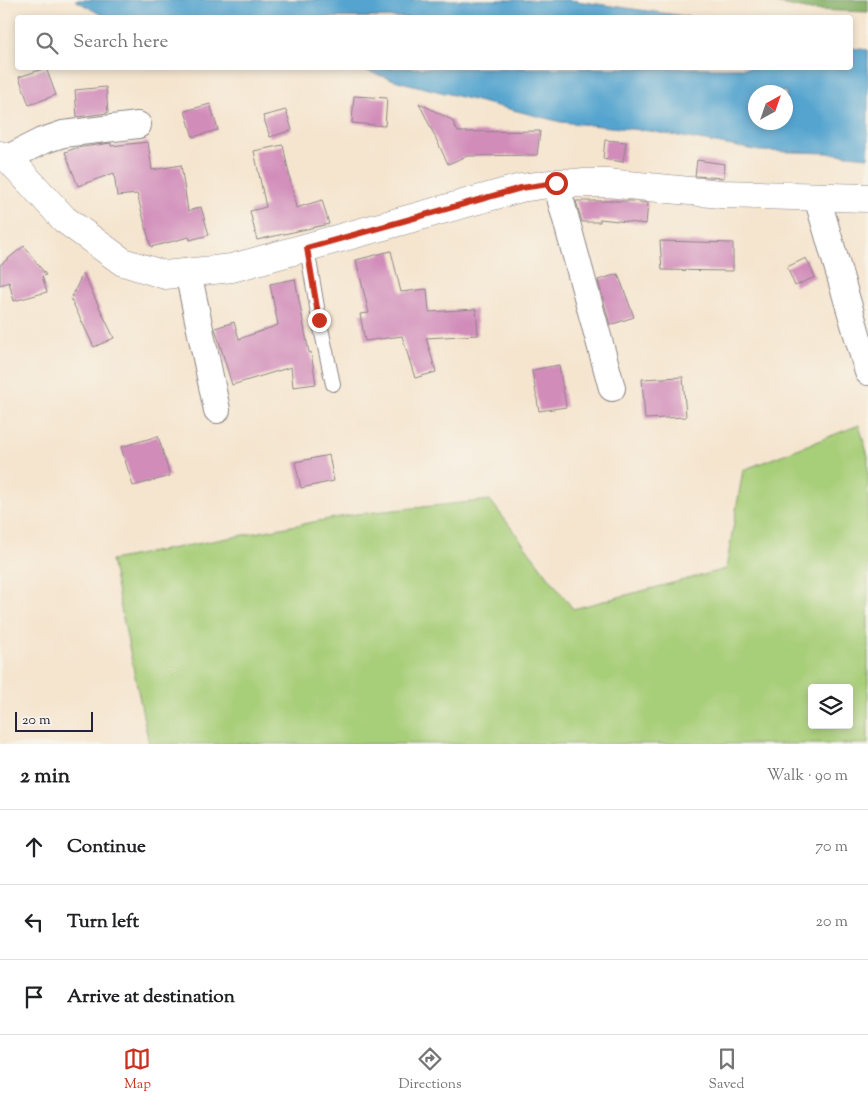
<!DOCTYPE html>
<html lang="en">
<head>
<meta charset="utf-8">
<style>
	body { margin:0; font-family:"Sorts Mill Goudy",serif; background:#f6f6f6; color:#202124 }
	.controls { position:absolute; right:15px; bottom:15px; display:grid; overflow:hidden; border-radius:5px; box-shadow:0 2px 8px #0003 }
	.controls button { width:45px; height:45px; display:grid; place-items:center; padding:0; border:0; border-bottom:1px solid #e0e0e0; background:#fff; color:#202124; font:25px sans-serif }
	.compass { position:absolute; left:748px; top:85px; width:45px; height:45px; border-radius:50%; background:#fff; box-shadow:0 2px 8px #0003; rotate:40deg }
	.scale { position:absolute; left:15px; bottom:12px; width:78px; box-sizing:border-box; padding-left:5px; border:2px solid #22223b; border-top:0; font-size:14px; line-height:18px; white-space:nowrap; color:#22223b; -webkit-text-stroke:4px #f7f3e8; paint-order:stroke }
	.stop { position:absolute; width:15px; height:15px; margin:-11px; border:4px solid #c8321e; border-radius:50%; background:#fff }
	.stop.end { background:#c8321e; border-color:#fff; box-shadow:0 1px 5px #0008 }
	.list { margin:0; padding:0; list-style:none }
	h2 { display:flex; justify-content:space-between; align-items:center; height:65px; margin:0; padding:0 20px; font-size:21px }
	h2 small { font-size:16px; font-weight:400; color:#757577 }
	.list li { display:grid; grid-template-columns:32px 1fr auto; gap:15px; align-items:center; box-sizing:border-box; height:75px; padding:0 20px; border-top:1px solid #e0e0e0 }
	.list b { display:block; font-size:19px; white-space:nowrap }
	.list em { font-size:16px; font-style:normal; color:#757577 }
	.icon { flex:none; width:28px; height:28px; fill:none; stroke:currentColor; stroke-width:2; stroke-linecap:round; stroke-linejoin:round }
	.map { position:relative; flex:none; width:868px; height:744px; overflow:hidden }
	.search { position:absolute; background:#fff; box-shadow:0 2px 8px #0003; left:15px; right:15px; top:15px; height:55px; display:flex; align-items:center; gap:12px; box-sizing:border-box; padding:0 18px; border-radius:5px; color:#757577; font-size:19px }
	.sheet { height:290px; background:#fff }
	nav { display:flex; justify-content:space-around; align-items:center; box-sizing:border-box; height:70px; border-top:1px solid #e0e0e0; background:#fff; font-size:14px; color:#757577 }
	nav a { display:grid; justify-items:center; gap:2px }
	nav .on { color:#c8321e }
	.map>svg:first-child { display:block }
	.green { fill:#a7ce78; stroke:#64785a; fill-rule:evenodd }
	.forest { fill:#85b168; stroke:#546a52 }
	.water { fill:#55a4cf; stroke:#3c6385; fill-rule:evenodd }
	.building { fill:#d18cba }
	.lines { fill:none; stroke-linecap:round; stroke-linejoin:round }
	.service-casing { stroke:#8c8485; stroke-width:16 }
	.minor-casing { stroke:#8c8485; stroke-width:28 }
	.tertiary-casing { stroke:#8c8485; stroke-width:29 }
	.service { stroke:#fff; stroke-width:14 }
	.minor { stroke:#fff; stroke-width:26 }
	.tertiary { stroke:#fff; stroke-width:28 }
	.route { stroke:#c8321e; stroke-width:6 }
</style>
</head>
<body>
<div class="map">
<svg width="868" height="744" viewBox="0 0 868 744">
	<rect width="100%" height="100%" fill="#f7f3e8"/>
	<filter id="ink" filterUnits="userSpaceOnUse"><feTurbulence type="fractalNoise" baseFrequency=".02" numOctaves="2"/><feDisplacementMap in="SourceGraphic" scale="10" xChannelSelector="R" yChannelSelector="G"/><feConvolveMatrix kernelMatrix="1 2 1 2 8 2 1 2 1" color-interpolation-filters="sRGB"/></filter>
	<filter id="wash" filterUnits="userSpaceOnUse"><feTurbulence type="fractalNoise" baseFrequency=".0096" numOctaves="4" result="noise"/><feDisplacementMap in="SourceGraphic" scale="20" xChannelSelector="R" yChannelSelector="G"/><feGaussianBlur stdDeviation="1.12" result="paint"/><feColorMatrix in="noise" values="0 0 0 0 0 0 0 0 0 0 0 0 0 0 0 0 0 1.4 0 .05"/><feComposite in="paint" operator="in"/></filter>
	<g filter="url(#wash)">
		<rect width="100%" height="100%" fill="#f5e5cf"/>
		<path class="green" d="M859,425L868,456V744H149L111,560L356,514L490,500L573,609L726,569L743,470ZM812,688H849V725H812Z"/>
		<path class="forest" d="M760,0H868V12L811,10Z"/>
		<path class="water" d="M75,0H569L691,17L107,18Z
			M851,48L868,50V157L828,153L760,151L650,131L561,122L401,82L357,68H850ZM756,92H786V122H756Z"/>
		<g id="blocks">
			<path class="building" d="M46,68L56,95L29,105L19,77Z
				M106,87L108,113L77,117L75,90Z
				M354,96L387,98L385,126L352,123Z
				M419,103L452,120L458,132L540,131L537,155L467,156L448,164Z
				M210,104L218,130L193,137L185,111Z
				M286,110L292,130L270,137L263,116Z
				M605,140L626,142L623,162L603,159Z
				M148,142L152,170L181,165L188,211L201,207L209,235L190,240L189,237L151,247L137,194L117,196L114,173L78,186L65,152L76,148L111,143V146Z
				M283,145L296,208L322,200L329,224L257,240L250,211L266,207L254,151Z
				M697,160L725,164L724,178L695,176Z
				M576,201H633L648,203L646,224L600,219V222H582Z
				M660,241L733,243V271L662,270Z
				M24,246L46,275L42,276L47,292L14,301L9,282L0,285V265Z
				M391,251L401,292L427,289L429,312L476,309L478,335L426,338L436,372L415,378L402,336L365,341L360,314L369,313L356,260Z
				M806,258L815,277L795,286L787,267Z
				M83,273L114,338L94,347L71,299Z
				M618,274L634,317L610,325L598,280Z
				M295,279L309,353L311,352L316,384L293,387L291,367L232,385L215,328L234,322L239,339L278,325L270,284Z
				M559,365L566,407L539,411L532,370Z
				M683,377L686,417L645,419L642,379Z
				M158,436L170,476L133,486L121,447Z
				M329,455L334,481L301,488L295,462Z"/>
		</g>
	</g>
	<g filter="url(#ink)">
		<use href="#blocks" fill-opacity="0" stroke="#8c8485" stroke-width="1"/>
		<g class="lines">
			<g class="service-casing">
				<path id="service" d="M307,248L319,319L333,384"/>
			</g>
			<g class="minor-casing">
				<path id="minor" d="M8,158L42,141L63,134L138,125
					M556,183L612,388
					M817,197L868,372
					M188,272L217,410"/>
			</g>
			<g class="tertiary-casing">
				<path id="tertiary" d="M0,155L8,158L64,219L123,262L165,275L232,268L521,188L556,183H607L721,194L868,198"/>
			</g>
			<use href="#service" class="service"/>
			<use href="#minor" class="minor"/>
			<use href="#tertiary" class="tertiary"/>
		</g>
	</g>
	<g class="lines" filter="url(#ink)">
		<path class="route" d="M319,320L307,248L521,188L556,183"/>
	</g>
</svg>
<div class="controls">
<button><svg class="icon" aria-label="layers" viewBox="0 0 24 24"><path d="M12 4l9 5-9 5-9-5zM3 14l9 5 9-5"/></svg></button>
</div>
<svg class="compass" viewBox="-18 -18 36 36"><path d="M0-13l5 13h-10z" fill="#e53935"/><path d="M0 13l5-13h-10z" fill="#757577"/></svg>
<div class="scale">20 m</div>
<div class="stop" style="left:556px;top:183px"></div>
<div class="stop end" style="left:319px;top:320px"></div>
<div class="search"><svg class="icon" aria-label="search" viewBox="0 0 24 24"><circle cx="10" cy="10" r="6"/><path d="M15 15l6 6"/></svg>Search here</div>
</div>
<section class="sheet">
<h2>2 min<small>Walk · 90 m</small></h2>
<ul class="list">
<li><svg class="icon" aria-label="ahead" viewBox="0 0 24 24"><path d="M12 20V5M6 11l6-6 6 6"/></svg><div><b>Continue</b></div><em>70 m</em></li>
<li><svg class="icon" aria-label="left" viewBox="0 0 24 24"><path d="M17 20v-9H6M10 6l-5 5 5 5"/></svg><div><b>Turn left</b></div><em>20 m</em></li>
<li><svg class="icon" aria-label="arrive" viewBox="0 0 24 24"><path d="M6 21V4h12l-3 4 3 4H6"/></svg><div><b>Arrive at destination</b></div></li>
</ul>
</section>
<nav>
<a class="on"><svg class="icon" aria-label="map" viewBox="0 0 24 24"><path d="M3 6l6-2 6 2 6-2v14l-6 2-6-2-6 2zM9 4v14M15 6v14"/></svg>Map</a>
<a><svg class="icon" aria-label="directions" viewBox="0 0 24 24"><path d="M12 3l9 9-9 9-9-9zM9 14v-3h6M13 9l2 2-2 2"/></svg>Directions</a>
<a><svg class="icon" aria-label="saved" viewBox="0 0 24 24"><path d="M7 4h10v16l-5-4-5 4z"/></svg>Saved</a>
</nav>
</body>
</html>
